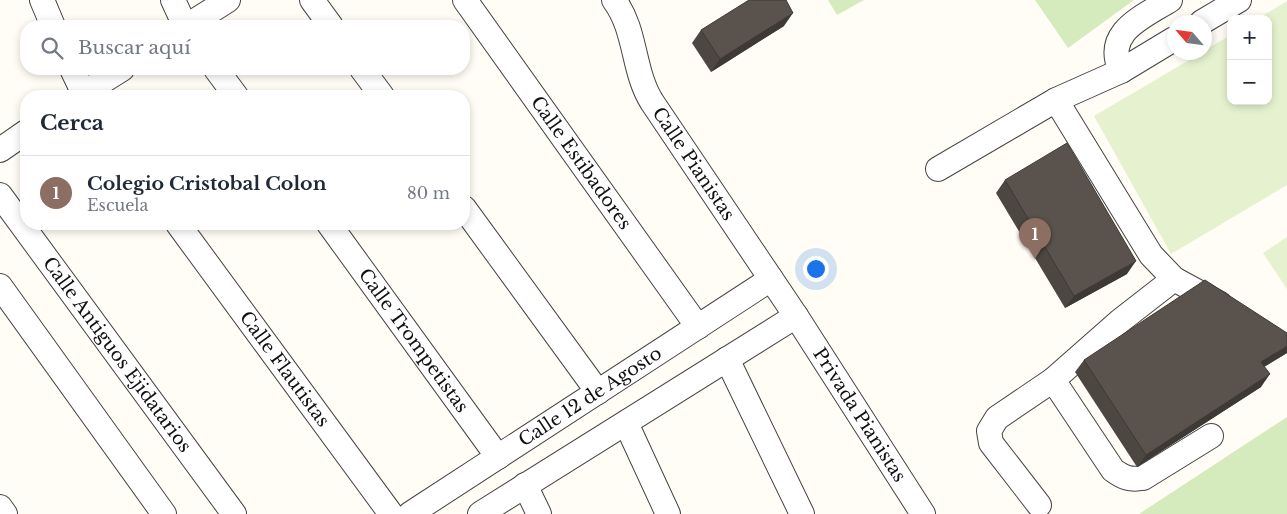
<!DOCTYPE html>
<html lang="es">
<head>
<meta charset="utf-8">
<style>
	body { margin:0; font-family:"Libre Baskerville",serif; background:#f2f2f3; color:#1f2937 }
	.controls { position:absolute; right:15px; top:15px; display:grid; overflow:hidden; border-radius:10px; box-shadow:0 2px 8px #0003 }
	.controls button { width:45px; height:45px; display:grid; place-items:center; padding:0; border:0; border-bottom:1px solid #e0e1e3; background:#fff; color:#1f2937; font:25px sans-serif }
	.compass { position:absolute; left:1167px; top:15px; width:45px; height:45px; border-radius:50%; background:#fff; box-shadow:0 2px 8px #0003; rotate:298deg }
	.you { position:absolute; left:815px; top:268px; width:18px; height:18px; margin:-12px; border:4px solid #fff; border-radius:50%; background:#1a73e8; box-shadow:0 0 0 8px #1a73e833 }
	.badge { display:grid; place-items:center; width:32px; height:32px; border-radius:50%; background:#c4262e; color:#fff; font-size:16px; font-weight:700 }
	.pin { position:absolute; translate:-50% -41px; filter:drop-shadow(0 1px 2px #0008) }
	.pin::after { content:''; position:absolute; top:26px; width:18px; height:15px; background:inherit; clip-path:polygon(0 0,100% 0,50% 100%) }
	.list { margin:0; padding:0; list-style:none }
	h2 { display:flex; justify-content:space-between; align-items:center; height:65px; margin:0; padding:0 20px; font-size:21px }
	h2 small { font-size:16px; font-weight:400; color:#747a83 }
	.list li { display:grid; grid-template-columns:32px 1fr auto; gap:15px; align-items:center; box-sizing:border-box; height:75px; padding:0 20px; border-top:1px solid #e0e1e3 }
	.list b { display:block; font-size:19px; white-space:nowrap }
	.list p { margin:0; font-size:16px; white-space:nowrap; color:#747a83 }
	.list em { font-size:16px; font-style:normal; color:#747a83 }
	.icon { flex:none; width:28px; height:28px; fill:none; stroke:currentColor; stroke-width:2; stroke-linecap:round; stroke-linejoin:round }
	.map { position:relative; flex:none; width:1287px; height:514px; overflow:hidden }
	.search { position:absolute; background:#fff; box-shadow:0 2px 8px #0003; left:20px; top:20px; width:450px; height:55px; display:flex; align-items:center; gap:12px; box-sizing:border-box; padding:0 18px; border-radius:20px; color:#747a83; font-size:19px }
	.panel { position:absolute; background:#fff; box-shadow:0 2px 8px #0003; left:20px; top:90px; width:450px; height:140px; border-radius:20px }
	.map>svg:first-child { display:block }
	.green { fill:#d5ebbd }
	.pitch { fill:#e6f2cf }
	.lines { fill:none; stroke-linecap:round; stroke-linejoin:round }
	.minor-casing { stroke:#444; stroke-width:26 }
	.minor { stroke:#fff; stroke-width:24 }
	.wall { fill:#4d4742 }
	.shaded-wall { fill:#3f3936 }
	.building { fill:#5a524d; stroke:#3f3936 }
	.labels { text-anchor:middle; stroke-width:5; stroke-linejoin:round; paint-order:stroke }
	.street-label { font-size:18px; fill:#111; stroke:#fff }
</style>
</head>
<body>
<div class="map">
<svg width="1287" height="514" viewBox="0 0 1287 514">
	<rect width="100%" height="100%" fill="#fffdf5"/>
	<path class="green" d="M828,0H864L837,15Z
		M1035,0H1134L1068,48Z
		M1287,417V514H1139Z"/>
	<path class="pitch" d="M1287,1V185L1171,254L1094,116L1201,53L1204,52L1205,50L1231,35V101H1268V19H1257Z
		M1287,237V289L1263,253Z"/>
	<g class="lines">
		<g class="minor-casing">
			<g id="minor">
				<path d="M42,0L53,26"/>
				<path d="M173,0L185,26"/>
				<path d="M312,0L331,26"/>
				<path id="s1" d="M465,0L698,327"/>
				<path id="s2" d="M614,0C637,31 632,70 652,102L796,316L923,514"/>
				<path d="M1170,0C1143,17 1103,32 1121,71L1174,39"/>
				<path d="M1202,22L1239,0"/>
				<path d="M187,26L228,0"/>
				<path d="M72,69L85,96"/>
				<path d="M216,69L236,96"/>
				<path d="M362,69L382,96"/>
				<path d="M1121,71L1056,100L1151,255L1174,279L1220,304"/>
				<path d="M79,96L122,69"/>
				<path d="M0,150L26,132"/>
				<path d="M938,169L1056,100"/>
				<path id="s3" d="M0,195L234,514"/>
				<path d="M464,208L598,392"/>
				<path id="s4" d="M178,224L391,514"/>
				<path id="s5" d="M329,224L498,457"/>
				<path d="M1174,279L1120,321L1053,380L1113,470C1124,478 1130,480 1143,478L1211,436"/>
				<path d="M0,286L164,514"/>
				<path d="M727,359L802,514"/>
				<path d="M626,423L668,514"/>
				<path d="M525,485L539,514"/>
				<path d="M1039,505L991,443L989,431L997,418L1053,380"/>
				<path d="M0,507L5,514"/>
				<path id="s6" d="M410,514L771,279"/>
				<path d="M480,514L796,316"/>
			</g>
		</g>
		<use href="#minor" class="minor"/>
	</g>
	<path class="wall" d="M784,26L711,72L692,43L701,30Z
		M1005,180L1127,274L1065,308L996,193Z
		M1287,353L1264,367L1261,387L1137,467L1075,372L1084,360Z"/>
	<path class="shaded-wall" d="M793,13L784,26L711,72L720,59Z
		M1136,261L1127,274L1065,308L1074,296Z
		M1287,346V353L1252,374L1261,362Z
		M1270,374L1261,387L1137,467L1146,455Z"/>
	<path class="building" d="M749,0H786L793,13L720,59L701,30Z
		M1067,143L1136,261L1074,296L1005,180Z
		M1205,280L1287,333V346L1261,362L1270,374L1146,455L1084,360Z"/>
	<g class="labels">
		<g class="street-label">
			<text dy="6" stroke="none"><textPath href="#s1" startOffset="200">Calle Estibadores</textPath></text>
			<text dy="6" stroke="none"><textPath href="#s2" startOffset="184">Calle Pianistas</textPath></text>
			<text dy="6" stroke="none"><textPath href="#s5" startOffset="144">Calle Trompetistas</textPath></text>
			<text dy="6" stroke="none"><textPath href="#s3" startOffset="198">Calle Antiguos Ejidatarios</textPath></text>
			<text dy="6" stroke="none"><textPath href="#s4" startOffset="180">Calle Flautistas</textPath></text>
			<text dy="6" stroke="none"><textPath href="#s6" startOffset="215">Calle 12 de Agosto</textPath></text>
			<text dy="6" stroke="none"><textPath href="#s2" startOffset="485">Privada Pianistas</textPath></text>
		</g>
	</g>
</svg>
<div class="controls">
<button>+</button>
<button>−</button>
</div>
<svg class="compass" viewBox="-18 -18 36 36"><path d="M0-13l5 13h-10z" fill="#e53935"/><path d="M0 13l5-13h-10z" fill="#747a83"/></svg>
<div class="you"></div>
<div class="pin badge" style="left:1035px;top:259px;background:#8d6e63">1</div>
<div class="search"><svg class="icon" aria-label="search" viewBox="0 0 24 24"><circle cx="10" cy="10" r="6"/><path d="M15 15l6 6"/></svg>Buscar aquí</div>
<section class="panel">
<h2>Cerca<small></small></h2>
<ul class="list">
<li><span class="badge" style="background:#8d6e63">1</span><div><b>Colegio Cristobal Colon</b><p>Escuela</p></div><em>80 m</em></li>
</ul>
</section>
</div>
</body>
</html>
